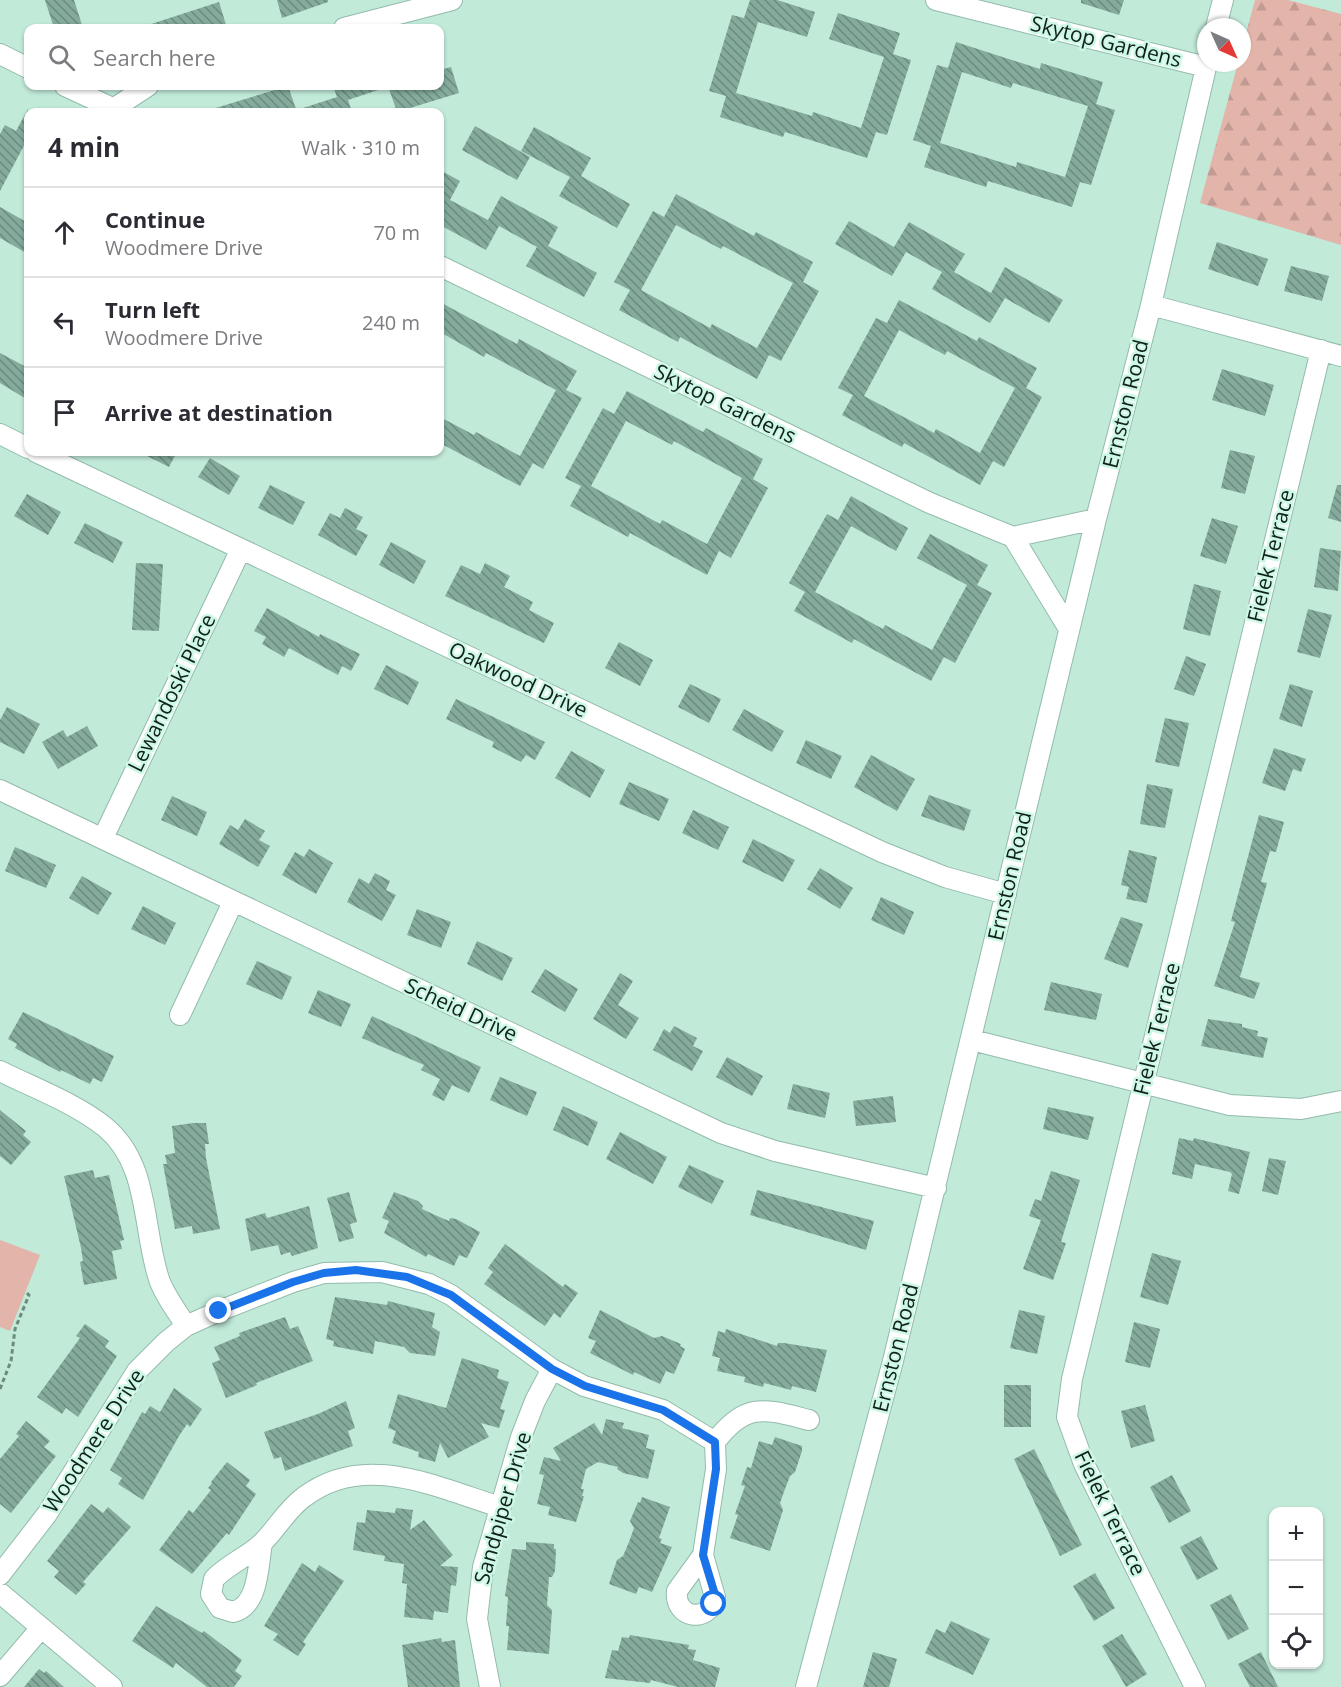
<!DOCTYPE html>
<html lang="en">
<head>
<meta charset="utf-8">
<style>
	body { margin:0; font-family:"Open Sans",sans-serif; background:#f7f7f7; color:#2b2b33 }
	.controls { position:absolute; right:18px; bottom:18px; display:grid; overflow:hidden; border-radius:12px; box-shadow:0 2px 4px #0004 }
	.controls button { width:54px; height:54px; display:grid; place-items:center; padding:0; border:0; border-bottom:2px solid #e1e1e2; background:#fff; color:#2b2b33; font:30px sans-serif }
	.compass { position:absolute; left:1197px; top:18px; width:54px; height:54px; border-radius:50%; background:#fff; box-shadow:0 2px 4px #0004; rotate:135deg }
	.stop { position:absolute; width:18px; height:18px; margin:-14px; border:4px solid #1a73e8; border-radius:50%; background:#fff }
	.stop.end { background:#1a73e8; border-color:#fff; box-shadow:0 2px 6px #0008 }
	.list { margin:0; padding:0; list-style:none }
	h2 { display:flex; justify-content:space-between; align-items:center; height:78px; margin:0; padding:0 24px; font-size:26px }
	h2 small { font-size:20px; font-weight:400; color:#7c7c81 }
	.list li { display:grid; grid-template-columns:39px 1fr auto; gap:18px; align-items:center; box-sizing:border-box; height:90px; padding:0 24px; border-top:2px solid #e1e1e2 }
	.list b { display:block; font-size:22px; white-space:nowrap }
	.list p { margin:0; font-size:20px; white-space:nowrap; color:#7c7c81 }
	.list em { font-size:20px; font-style:normal; color:#7c7c81 }
	.icon { flex:none; width:33px; height:33px; fill:none; stroke:currentColor; stroke-width:2; stroke-linecap:round; stroke-linejoin:round }
	.map { position:relative; flex:none; width:1341px; height:1687px; overflow:hidden }
	.search { position:absolute; background:#fff; box-shadow:0 2px 4px #0004; left:24px; top:24px; width:420px; height:66px; display:flex; align-items:center; gap:15px; box-sizing:border-box; padding:0 21px; border-radius:12px; color:#7c7c81; font-size:22px }
	.panel { position:absolute; background:#fff; box-shadow:0 2px 4px #0004; left:24px; top:108px; width:420px; height:348px; border-radius:12px }
	.map>svg:first-child { display:block }
	.green { fill:#e2b4aa }
	.forest { fill:url(#forest-firs) }
	.building { fill:url(#building-back-hatch); fill-rule:evenodd }
	.lines { fill:none; stroke-linecap:round; stroke-linejoin:round }
	.minor-casing { stroke:#93bbab; stroke-width:22 }
	.path { stroke:#6d8a7e; stroke-width:3; stroke-dasharray:4.5 3; stroke-linecap:butt }
	.minor { stroke:#fff; stroke-width:20 }
	.route { stroke:#1a73e8; stroke-width:8 }
	.labels { text-anchor:middle; stroke-width:5; stroke-linejoin:round; paint-order:stroke }
	.street-label { font-size:21px; fill:#11201a; stroke:#cef8e6 }
</style>
</head>
<body>
<div class="map">
<svg width="1341" height="1687" viewBox="0 0 1341 1687">
	<defs>
		<pattern id="forest-firs" width="22" height="20" patternUnits="userSpaceOnUse" patternTransform="scale(1.5)"><rect width="22" height="20" fill="#e2b4aa"/><path d="M5 1l3.5 6h-7zM16 11l3.5 6h-7z" fill="#c19a92"/></pattern>
		<pattern id="building-back-hatch" width="6" height="6" patternUnits="userSpaceOnUse" patternTransform="scale(1.5)"><rect width="6" height="6" fill="#84ab9c"/><path d="M-1 5l2 2M0 0l6 6M5-1l2 2" fill="none" stroke="#6b8b7e"/></pattern>
	</defs>
	<rect width="100%" height="100%" fill="#c1ead9"/>
	<path class="green" d="M0,1240L40,1255L10,1331L0,1327Z"/>
	<path class="forest" d="M1255,0H1288L1341,14V245L1200,203L1238,63H1242V48Z"/>
	<path class="building" d="M45,0H74L83,28H54Z
		M277,0H328V2L282,18Z
		M750,0H777L815,12L807,37L758,22L736,93L812,116L813,112L861,128L884,57L829,39L838,13L900,33L893,54L911,60L887,135L876,132L867,158L785,132L783,137L720,117L726,96L709,91L732,15L744,18Z
		M1081,0H1124L1119,15L1081,3Z
		M219,2L227,28H146L145,26Z
		M956,42L1040,69L1041,63L1103,82L1096,104L1115,110L1091,185L1080,182L1072,207L988,181L986,187L924,167L931,146L913,140L937,65L948,68ZM962,72L1011,88L1013,83L1088,106L1065,177L1017,162L1016,167L940,143Z
		M451,67L459,93L397,112L388,86H440V70Z
		M288,86L297,112H209V110Z
		M333,86H383L384,88L348,100L352,112H297V110L337,97Z
		M28,109V138L0,191V134L5,125L16,131Z
		M475,126L530,157L517,180L462,150Z
		M534,127L591,158L581,176L630,204L617,228L559,196L570,177L521,151Z
		M440,170L460,181L450,200L488,220L501,196L558,227L548,246L597,273L584,297L526,266L537,247L499,226L486,250L440,225Z
		M676,194L754,236L756,232L813,262L803,282L819,291L781,361L769,355L757,379L680,337L678,342L619,310L630,290L614,282L653,211L664,217ZM676,225L721,249L723,246L793,283L757,348L712,324L710,328L641,290Z
		M0,207L28,223V254L0,238Z
		M849,221L894,247L909,222L965,254L954,272L991,293L1005,267L1063,300L1049,323L1005,298L990,323L932,289L942,272L906,252L892,276L835,244Z
		M1217,242L1268,259L1258,286L1208,269Z
		M1291,266L1329,276L1322,301L1284,291Z
		M899,300L977,341L979,337L1037,368L1026,388L1042,397L1004,467L993,461L980,485L904,443L902,447L842,415L853,395L838,388L876,318L887,323ZM899,330L945,355L947,351L1015,388L980,453L936,429L934,433L864,396Z
		M440,302L517,344L519,339L577,371L566,390L582,398L543,469L533,463L520,486L440,443V417L474,435L476,432L520,456L556,390L486,353L484,357L440,332Z
		M0,353L28,368V400L0,383Z
		M1222,369L1274,385L1265,416L1212,400Z
		M627,391L703,432L706,428L763,459L753,479L768,488L731,558L719,551L707,575L630,533L628,537L570,506L581,486L565,478L603,408L614,414ZM626,421L672,445L674,441L742,478L707,544L662,520L660,524L591,486Z
		M1230,450L1255,456L1245,494L1221,488Z
		M139,452H177L169,467Z
		M210,458L240,476L229,495L198,477Z
		M270,485L305,502L293,525L258,508Z
		M1337,485H1341V522L1328,518Z
		M27,494L61,512L48,535L14,516Z
		M851,496L908,528L896,551L851,526L815,592L883,629L885,625L932,650L967,585L917,558L930,534L988,565L977,585L992,593L955,663L944,657L931,681L854,639L852,643L794,611L805,592L789,583L827,514L838,520Z
		M345,508L363,517L356,529L368,535L356,556L318,535L330,513L340,518Z
		M1212,518L1238,526L1226,564L1200,556Z
		M85,523L123,542L113,563L74,543Z
		M391,542L426,561L414,584L379,565Z
		M1320,548L1341,551L1338,591L1314,587Z
		M136,563L163,564L159,631L132,630Z
		M485,563L510,576L504,587L533,602L529,610L554,623L544,643L445,596L461,565L480,574Z
		M1194,584L1221,591L1210,636L1183,629Z
		M267,608L319,637L320,634L360,654L351,671L342,666L338,675L289,648L284,657L262,644L266,637L254,631Z
		M1308,609L1332,615L1320,658L1297,652Z
		M619,642L653,660L640,686L605,668Z
		M1186,656L1206,664L1194,696L1174,689Z
		M386,665L419,682L408,705L374,689Z
		M690,684L721,699L709,723L678,707Z
		M1290,684L1313,691L1302,727L1279,719Z
		M456,699L545,742L535,760L526,755L521,762L492,747L494,742L446,719Z
		M7,707L40,724L24,754L0,742V720Z
		M744,709L784,731L772,752L732,730Z
		M1165,718L1189,723L1179,767L1155,762Z
		M87,726L98,746L58,769L42,742L63,730L67,737Z
		M806,740L842,756L831,779L796,763Z
		M1274,748L1306,759L1301,772L1293,769L1285,791L1262,783Z
		M571,751L605,770L590,798L555,778Z
		M871,755L915,779L897,811L854,787Z
		M629,782L669,799L659,821L619,804Z
		M1147,784L1173,789L1165,828L1140,824Z
		M929,795L971,810L964,831L921,816Z
		M172,796L207,812L197,836L161,820Z
		M693,810L729,827L718,850L682,833Z
		M1259,815L1284,822L1276,852L1270,851L1261,882L1267,883L1240,977L1260,983L1254,999L1214,986L1235,922L1231,921Z
		M245,819L265,831L259,840L270,846L258,867L219,844L230,825L238,830Z
		M753,839L795,860L783,882L742,862Z
		M15,847L56,865L46,888L5,871Z
		M309,849L333,863L316,894L282,875L295,852L304,857Z
		M1129,850L1157,857L1147,903L1126,899L1129,887L1121,885Z
		M820,868L853,888L840,909L807,889Z
		M375,873L390,881L386,890L396,895L382,921L347,902L359,878L369,884Z
		M82,876L112,893L98,915L69,898Z
		M881,897L914,912L904,935L871,920Z
		M143,906L176,923L165,945L131,929Z
		M417,909L451,922L441,948L407,935Z
		M1121,917L1143,924L1128,968L1104,959Z
		M477,941L513,958L502,981L467,964Z
		M257,961L292,977L282,1000L246,984Z
		M545,969L578,989L565,1012L531,992Z
		M620,973L633,981L618,1005L639,1018L626,1039L593,1019Z
		M1051,982L1102,994L1096,1020L1044,1010Z
		M318,990L351,1004L341,1027L308,1013Z
		M23,1012L114,1056L102,1082L93,1078L90,1084L61,1070L60,1072L15,1048L17,1044L8,1039Z
		M372,1016L481,1067L469,1093L452,1085L444,1101L432,1095L440,1079L421,1070L424,1065L362,1038Z
		M1208,1019L1242,1024V1027L1258,1031L1257,1036L1268,1038L1263,1058L1201,1046Z
		M674,1026L697,1038L693,1046L703,1051L692,1071L653,1050L664,1029L670,1033Z
		M727,1057L763,1076L752,1096L716,1077Z
		M500,1077L537,1092L527,1116L490,1100Z
		M793,1084L830,1093L825,1118L787,1109Z
		M893,1096L896,1122L856,1126L853,1101Z
		M563,1106L598,1122L588,1146L553,1130Z
		M1048,1107L1094,1117L1088,1140L1043,1129Z
		M0,1110L26,1131L23,1135L31,1142L11,1165L0,1156Z
		M193,1123H206L209,1144H205L206,1158L220,1229L193,1234L192,1226L175,1229L163,1164H167L165,1155L175,1153L172,1126Z
		M620,1132L667,1157L653,1184L606,1159Z
		M1179,1138L1193,1141L1194,1138L1250,1152L1239,1194L1228,1191L1232,1174L1230,1172L1195,1164L1192,1179L1172,1174Z
		M1269,1158L1286,1161L1278,1195L1262,1191Z
		M689,1165L724,1181L712,1204L678,1187Z
		M93,1170L95,1178L109,1175L124,1240L120,1241L122,1249L112,1251L117,1279L84,1285L80,1262L83,1261L81,1248L64,1176Z
		M1051,1171L1080,1180L1061,1242L1066,1243L1053,1280L1023,1269L1041,1220L1029,1216L1035,1199L1041,1201Z
		M757,1190L874,1221L866,1250L750,1215Z
		M349,1192L357,1222L350,1224L354,1238L339,1242L327,1198Z
		M394,1192L418,1201L423,1206L422,1209L435,1215L449,1221L450,1218L456,1219L480,1232L467,1258L459,1255L454,1266L428,1254L426,1257L384,1233L389,1221L382,1218Z
		M309,1206L318,1248L292,1256L290,1252L281,1255L278,1245L251,1251L245,1219L265,1213L267,1218Z
		M505,1244L563,1287L565,1284L578,1293L560,1318L554,1313L545,1326L484,1284L493,1272L488,1268Z
		M1152,1253L1181,1261L1168,1305L1140,1297Z
		M335,1297L387,1305L388,1301L435,1313L432,1327L440,1332L435,1356L410,1353L404,1347L375,1341L373,1354L333,1346L334,1341L326,1339Z
		M600,1310L654,1338L662,1336L681,1344L680,1346L685,1349L674,1374L666,1371L660,1384L634,1372L633,1375L590,1353L596,1341L588,1338Z
		M1019,1310L1045,1316L1037,1354L1010,1348Z
		M285,1317L290,1329L298,1326L313,1361L256,1383L257,1385L226,1398L212,1363L220,1360L214,1347L240,1336L239,1333Z
		M1134,1322L1160,1329L1150,1368L1125,1362Z
		M85,1324L109,1341L105,1347L117,1356L78,1417L66,1408L62,1414L37,1397L80,1338L76,1336Z
		M726,1329L777,1346L778,1343H784L827,1350L816,1392L792,1386L791,1390L764,1383L763,1387L744,1382L745,1377L717,1371L720,1358L712,1356L718,1331L725,1333Z
		M462,1358L499,1370L497,1378L509,1382L500,1409L505,1410L499,1428L481,1423L489,1437L448,1458L440,1443L435,1462L418,1457L419,1452L392,1443L396,1431L388,1428L398,1394L446,1408Z
		M1004,1385H1031V1427H1004Z
		M174,1388L202,1409L190,1427L187,1424L179,1436L143,1500L118,1484L122,1478L110,1470L142,1412L145,1414L150,1406L160,1412Z
		M346,1401L355,1428L348,1431L353,1446L285,1471L281,1457L274,1459L264,1432L318,1414Z
		M1145,1405L1155,1441L1131,1448L1121,1411Z
		M606,1419L624,1423L622,1428L649,1435L646,1448L655,1450L648,1479L623,1473L617,1469L618,1467L598,1462L586,1469L581,1489H584L582,1496H584L576,1522L548,1515L550,1507L537,1504L544,1475L539,1474L544,1457L561,1461L553,1448L594,1423L602,1435Z
		M26,1421L50,1441L44,1447L56,1456L11,1513L0,1504V1459L19,1436L16,1434Z
		M775,1437L802,1446V1451L795,1472L790,1476L785,1489L780,1503L783,1510L770,1551L730,1538L738,1515L735,1514L745,1486L741,1485L747,1467L751,1468L759,1441L772,1445Z
		M1034,1449L1082,1545L1060,1556L1014,1459Z
		M227,1462L250,1480L246,1486L256,1494L229,1535L227,1533L192,1574L159,1550L189,1510L193,1513L211,1490L208,1488L212,1483L211,1482Z
		M1172,1475L1191,1511L1169,1523L1150,1487Z
		M642,1497L670,1507L659,1538L662,1539L660,1543L672,1547L652,1592L639,1587L636,1594L609,1584L617,1560L623,1556L629,1542L634,1528L630,1521L638,1502L640,1503Z
		M91,1504L103,1513L108,1507L131,1527L83,1582L86,1584L76,1595L54,1577L59,1571L47,1561Z
		M396,1508L413,1510L410,1530L424,1520L453,1555L440,1566L458,1567L456,1586L451,1585L448,1613L434,1611L433,1620L404,1617L407,1584L402,1583L404,1564L384,1561L385,1556L353,1550L357,1522L365,1523L367,1510L395,1513Z
		M1201,1536L1218,1569L1197,1580L1180,1547Z
		M526,1542L554,1544V1549H556L555,1571L552,1577H549L547,1605L552,1610L549,1654L507,1650L509,1626H506L508,1597L505,1596L512,1549L526,1550Z
		M302,1563L315,1572L319,1565L344,1581L303,1642L306,1644L298,1656L273,1640L278,1634L264,1626Z
		M1095,1573L1115,1608L1094,1621L1073,1586Z
		M1231,1594L1249,1629L1228,1640L1210,1605Z
		M156,1606L202,1633L204,1631L242,1660L235,1671L242,1676L234,1687H207L176,1663L173,1668L132,1641Z
		M951,1621L990,1639L973,1675L925,1653L936,1629L945,1633Z
		M1122,1634L1147,1674L1126,1687L1102,1646Z
		M630,1635L689,1645L688,1649L696,1650L693,1660L720,1668L715,1687H678L651,1680L650,1683L605,1678L612,1650L618,1651L622,1637L629,1638Z
		M441,1638L442,1642L455,1640L460,1687H408L402,1645Z
		M873,1652L897,1659L889,1687H863Z
		M1261,1652L1278,1687H1250L1238,1664Z
		M39,1669L44,1673L46,1671L64,1687H24Z"/>
	<g class="lines">
		<g class="minor-casing">
			<path id="minor" d="M936,0L1206,67
				M1216,27L1223,0
				M344,28L452,0
				M0,54L28,68
				M65,86L121,112
				M113,109L148,86
				M440,266L930,503L1013,537
				M1151,305L1341,356
				M0,434L28,448
				M36,452L882,852L945,877L1006,894
				M1013,537L1069,629
				M1013,537L1096,519
				M0,790L721,1133L775,1151L936,1188
				M103,838L241,549
				M180,1015L233,902
				M972,1040L1230,1105L1301,1109L1341,1101
				M0,1071C34,1088 75,1103 105,1127C150,1164 142,1228 159,1279C164,1295 177,1311 186,1326
				M715,1442C746,1401 765,1409 809,1420
				M262,1543C258,1565 259,1606 233,1612L220,1608L211,1594L214,1579C227,1565 247,1557 261,1544C277,1529 286,1510 304,1497C364,1451 436,1487 500,1507
				M0,1575L47,1514L137,1371L166,1342L186,1326L219,1311L293,1282L324,1273L382,1272L429,1284L451,1295L552,1369L584,1386L663,1410L715,1442L716,1469L703,1555L715,1597C709,1624 674,1619 677,1591L703,1555
				M0,1593L112,1687
				M0,1676L41,1628
				M490,1687L477,1619L483,1567L521,1437L535,1401L552,1369
				M806,1687L893,1361L1096,519L1151,305L1207,63
				M1195,1687L1084,1464L1067,1417L1072,1379L1321,350"/>
		</g>
		<path class="path" d="M0,1389L11,1361L15,1329L29,1295L26,1292"/>
		<use href="#minor" class="minor"/>
	</g>
	<g class="lines">
		<path class="route" d="M219,1311L293,1282L324,1273L356,1270L407,1277L451,1295L552,1369L585,1386L663,1410L715,1442L716,1469L703,1555L716,1598L714,1604"/>
	</g>
	<g class="labels">
		<g class="street-label">
			<text transform="translate(1106 42) rotate(14)" y="7">Skytop Gardens</text>
			<text transform="translate(725 404) rotate(26)" y="7">Skytop Gardens</text>
			<text transform="translate(1126 404) rotate(-76)" y="7">Ernston Road</text>
			<text transform="translate(1271 556) rotate(-76)" y="7">Fielek Terrace</text>
			<text transform="translate(518 680) rotate(25)" y="7">Oakwood Drive</text>
			<text transform="translate(172 693) rotate(-64)" y="7">Lewandoski Place</text>
			<text transform="translate(1010 876) rotate(-77)" y="7">Ernston Road</text>
			<text transform="translate(461 1010) rotate(25)" y="7">Scheid Drive</text>
			<text transform="translate(1157 1029) rotate(-76)" y="7">Fielek Terrace</text>
			<text transform="translate(896 1348) rotate(-76)" y="7">Ernston Road</text>
			<text transform="translate(94 1441) rotate(-57)" y="7">Woodmere Drive</text>
			<text transform="translate(503 1508) rotate(-74)" y="7">Sandpiper Drive</text>
			<text transform="translate(1110 1513) rotate(64)" y="7">Fielek Terrace</text>
		</g>
	</g>
</svg>
<div class="controls">
<button>+</button>
<button>−</button>
<button><svg class="icon" aria-label="locate" viewBox="0 0 24 24"><circle cx="12" cy="12" r="6"/><path d="M12 2v4M12 18v4M2 12h4M18 12h4"/></svg></button>
</div>
<svg class="compass" viewBox="-18 -18 36 36"><path d="M0-13l5 13h-10z" fill="#e53935"/><path d="M0 13l5-13h-10z" fill="#7c7c81"/></svg>
<div class="stop" style="left:714px;top:1604px"></div>
<div class="stop end" style="left:219px;top:1311px"></div>
<div class="search"><svg class="icon" aria-label="search" viewBox="0 0 24 24"><circle cx="10" cy="10" r="6"/><path d="M15 15l6 6"/></svg>Search here</div>
<section class="panel">
<h2>4 min<small>Walk · 310 m</small></h2>
<ul class="list">
<li><svg class="icon" aria-label="ahead" viewBox="0 0 24 24"><path d="M12 20V5M6 11l6-6 6 6"/></svg><div><b>Continue</b><p>Woodmere Drive</p></div><em>70 m</em></li>
<li><svg class="icon" aria-label="left" viewBox="0 0 24 24"><path d="M17 20v-9H6M10 6l-5 5 5 5"/></svg><div><b>Turn left</b><p>Woodmere Drive</p></div><em>240 m</em></li>
<li><svg class="icon" aria-label="arrive" viewBox="0 0 24 24"><path d="M6 21V4h12l-3 4 3 4H6"/></svg><div><b>Arrive at destination</b></div></li>
</ul>
</section>
</div>
</body>
</html>
